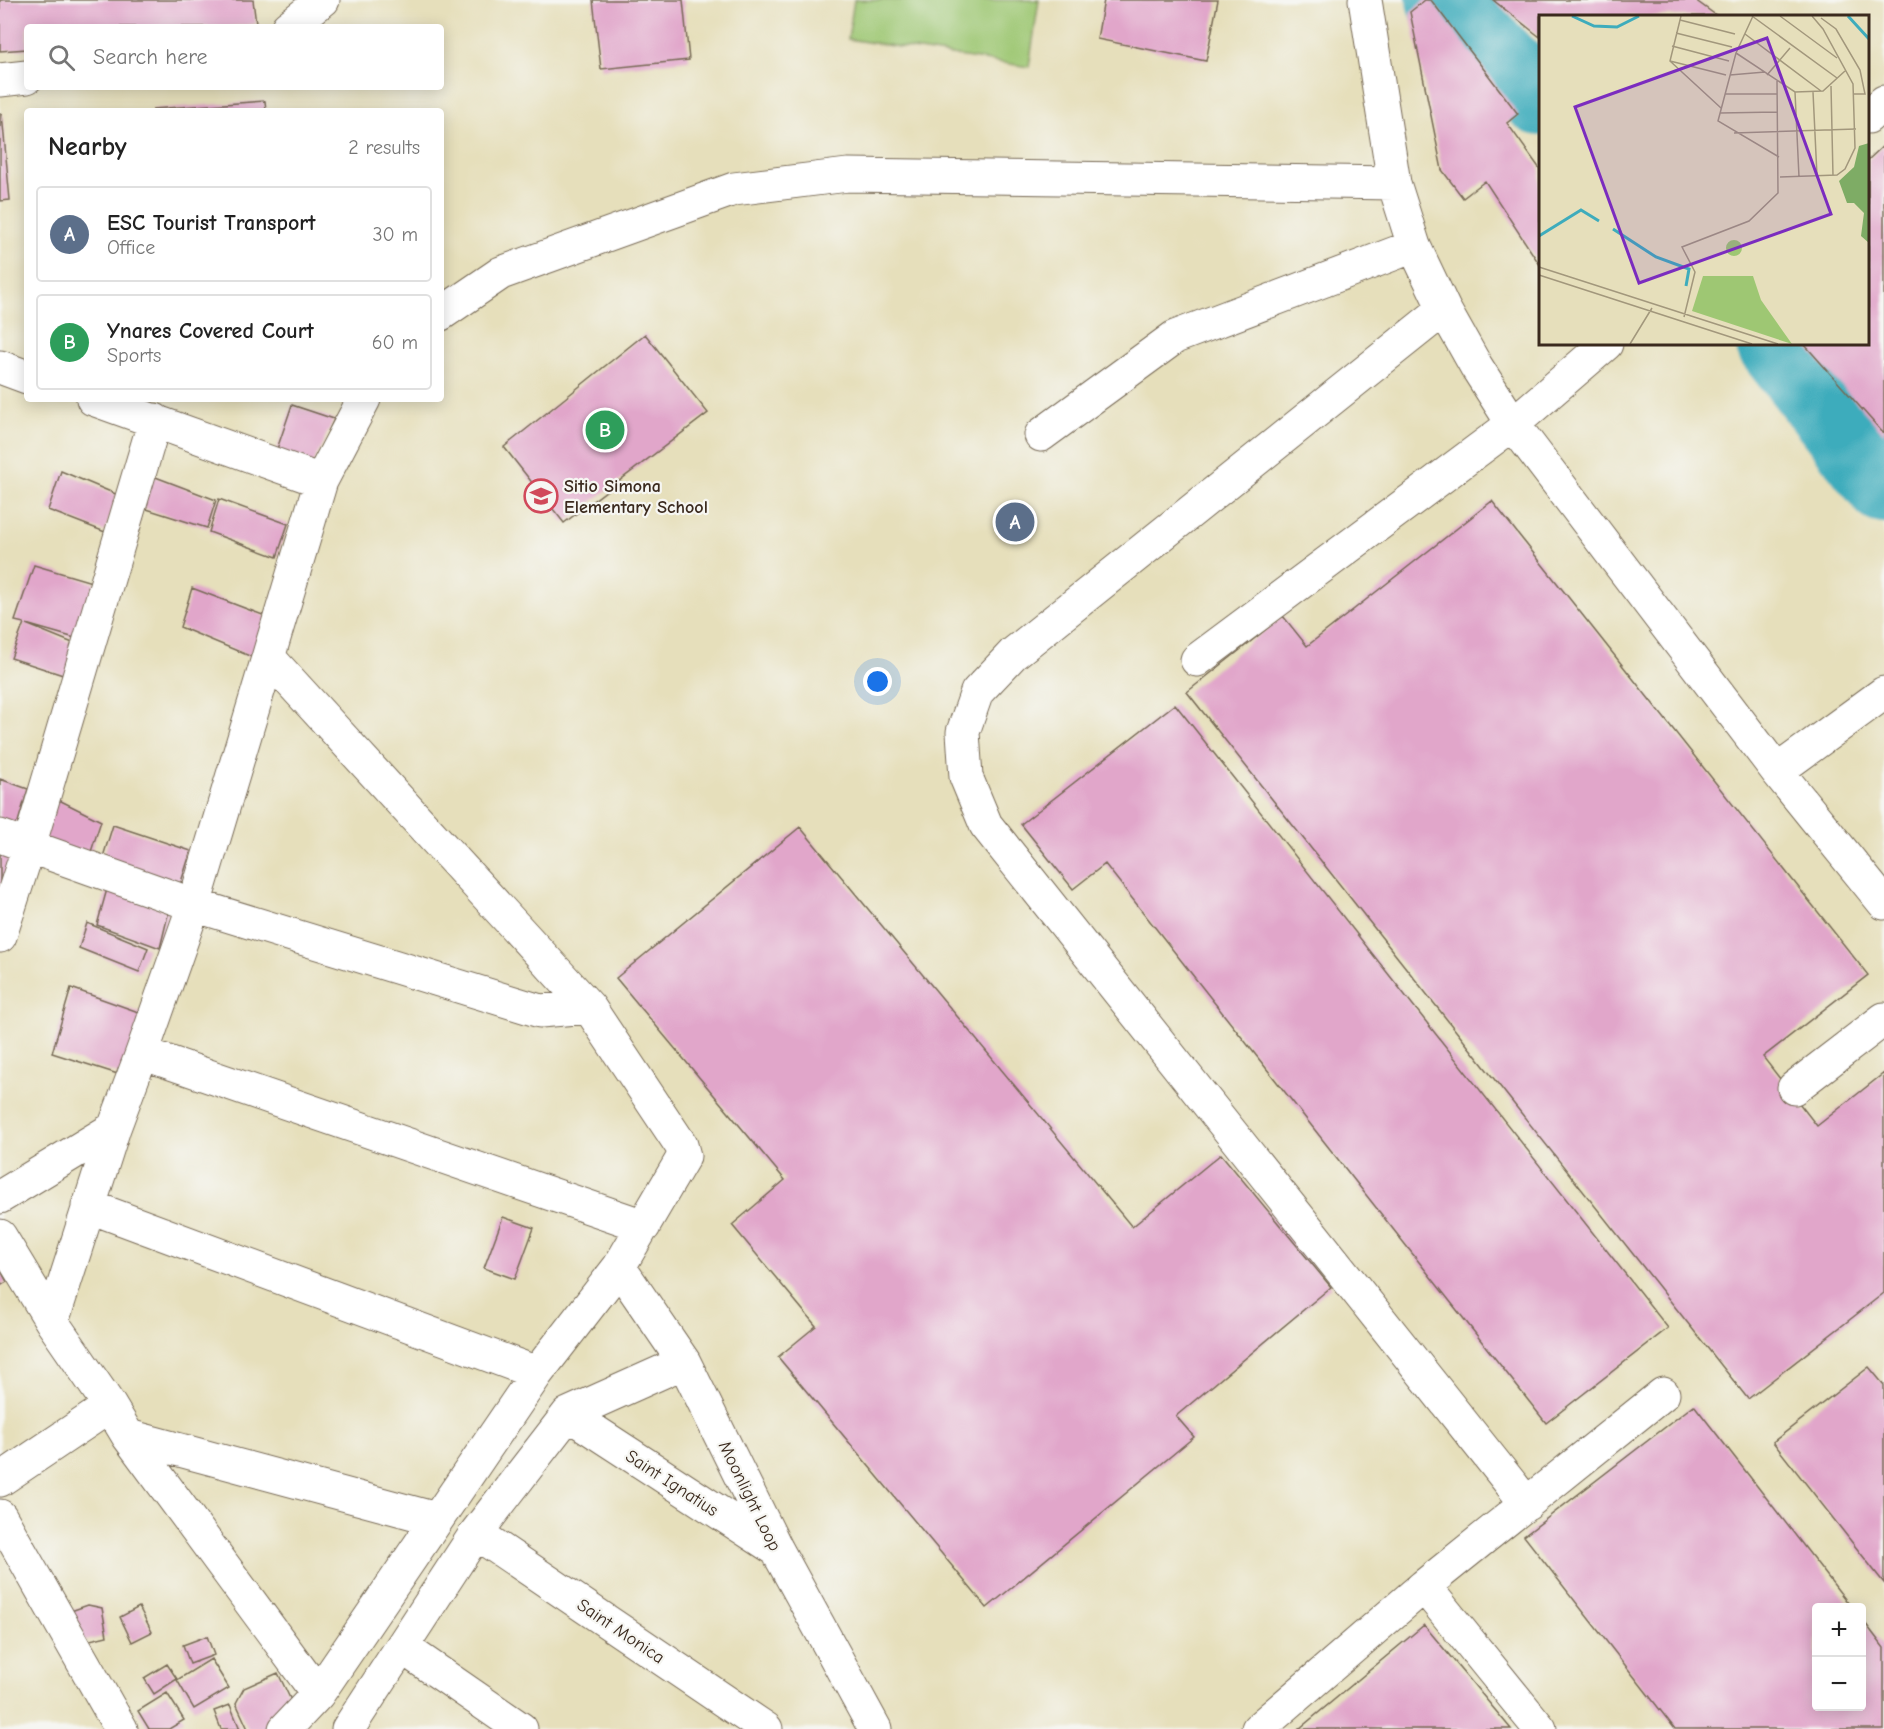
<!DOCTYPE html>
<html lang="en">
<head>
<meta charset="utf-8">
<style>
	body { margin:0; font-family:"Comic Neue",sans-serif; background:#f2f2f2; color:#222 }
	.controls { position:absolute; right:18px; bottom:18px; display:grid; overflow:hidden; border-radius:6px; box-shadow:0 3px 15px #0003 }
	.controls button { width:54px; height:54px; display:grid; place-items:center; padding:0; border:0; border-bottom:2px solid #e0e0e0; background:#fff; color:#222; font:30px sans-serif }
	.you { position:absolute; left:878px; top:682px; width:21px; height:21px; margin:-15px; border:4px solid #fff; border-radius:50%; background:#1a73e8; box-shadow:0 0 0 9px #1a73e833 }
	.badge { display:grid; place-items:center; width:39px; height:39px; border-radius:50%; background:#d1495b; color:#fff; font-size:20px; font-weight:700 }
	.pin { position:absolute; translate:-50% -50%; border:3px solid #fff; box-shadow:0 2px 6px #0006 }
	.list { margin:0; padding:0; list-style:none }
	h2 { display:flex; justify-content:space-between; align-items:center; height:78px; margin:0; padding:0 24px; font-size:26px }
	h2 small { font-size:20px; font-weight:400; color:#767676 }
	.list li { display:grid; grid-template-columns:39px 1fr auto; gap:18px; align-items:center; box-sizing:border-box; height:96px; margin:0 12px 12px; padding:0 12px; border:2px solid #e0e0e0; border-radius:6px }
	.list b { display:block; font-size:22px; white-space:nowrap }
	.list p { margin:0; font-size:20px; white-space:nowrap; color:#767676 }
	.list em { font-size:20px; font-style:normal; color:#767676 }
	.icon { flex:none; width:33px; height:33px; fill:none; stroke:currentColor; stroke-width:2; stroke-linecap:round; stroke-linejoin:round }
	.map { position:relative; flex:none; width:1884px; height:1729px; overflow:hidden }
	.search { position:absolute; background:#fff; box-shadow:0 3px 15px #0003; left:24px; top:24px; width:420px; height:66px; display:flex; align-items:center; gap:15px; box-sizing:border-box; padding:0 21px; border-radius:6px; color:#767676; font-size:22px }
	.panel { position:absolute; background:#fff; box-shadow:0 3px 15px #0003; left:24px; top:108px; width:420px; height:294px; border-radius:6px }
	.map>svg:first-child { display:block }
	.green { fill:#9ec773; stroke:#6c7848; stroke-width:1.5 }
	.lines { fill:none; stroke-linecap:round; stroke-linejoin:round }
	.river { stroke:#3eacbc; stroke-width:74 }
	.building { fill:#e1a6ca }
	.minor-casing { stroke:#776955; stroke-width:35 }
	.minor { stroke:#fff; stroke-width:33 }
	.labels { text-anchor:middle; stroke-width:4.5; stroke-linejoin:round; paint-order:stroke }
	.poi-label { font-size:18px; font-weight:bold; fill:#3b2a1e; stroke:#f6f6f2; text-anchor:start }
	.street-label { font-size:18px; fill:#3b2a1e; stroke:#f6f6f2 }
	.inset-river { fill:none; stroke:#3eacbc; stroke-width:3 }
	.inset-road { fill:none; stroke:#a2977c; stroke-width:1.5 }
	.view { fill:#7b2cbf; fill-opacity:0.15; stroke:#7b2cbf; stroke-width:3 }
	.inset-edge { fill:none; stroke:#3b2a1e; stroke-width:3 }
</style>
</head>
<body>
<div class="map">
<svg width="1884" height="1729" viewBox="0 0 1884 1729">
	<rect width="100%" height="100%" fill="#f6f6f2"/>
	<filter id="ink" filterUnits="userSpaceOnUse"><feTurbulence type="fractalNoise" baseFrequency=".0167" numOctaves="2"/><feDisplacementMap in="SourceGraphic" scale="12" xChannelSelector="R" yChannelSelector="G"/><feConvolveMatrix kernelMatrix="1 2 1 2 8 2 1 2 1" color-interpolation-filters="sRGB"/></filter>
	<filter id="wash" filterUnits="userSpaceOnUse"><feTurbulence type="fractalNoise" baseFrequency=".008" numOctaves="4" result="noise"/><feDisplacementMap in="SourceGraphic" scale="24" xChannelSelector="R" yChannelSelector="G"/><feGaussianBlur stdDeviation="1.35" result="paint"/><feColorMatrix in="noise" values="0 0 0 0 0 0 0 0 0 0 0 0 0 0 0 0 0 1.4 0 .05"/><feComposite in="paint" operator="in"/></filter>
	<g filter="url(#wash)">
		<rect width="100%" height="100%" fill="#e6dfbb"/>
		<path class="green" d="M854,0H1039L1029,67L848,39Z"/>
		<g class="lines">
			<path class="river" d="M1443,0L1540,99
				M1773,344L1884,487"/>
		</g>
		<g id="blocks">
			<path class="building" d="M0,0H253L256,24L227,27H27V49L0,51Z
				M593,0H683L689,60L601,69Z
				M1104,0H1218L1206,61L1097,39Z
				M1425,0H1431L1518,114L1507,123L1540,169V265L1485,181L1463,198L1442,170L1410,12Z
				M1493,0H1695L1717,16H1540V37Z
				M265,101L266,111H153V109Z
				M0,114H2L10,200L0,201Z
				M1884,145V434L1804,344H1868V160Z
				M645,334L708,413L564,523L504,447Z
				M292,405L334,419L311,468L275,455Z
				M61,471L118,495L105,532L48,510Z
				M145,473L216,500L207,528L137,506Z
				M219,499L288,524L277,557L209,532Z
				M1492,501L1868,975L1763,1057L1817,1126L1884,1073V1293L1748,1399L1187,692L1283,616L1307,646Z
				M34,565L95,583L82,640L26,624L80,646L69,677L11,658L24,623L15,621Z
				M192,588L268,617L252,657L180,627Z
				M1175,704L1668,1328L1546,1423L1105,864L1073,889L1021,824Z
				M0,779L28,789L15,832L0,827Z
				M51,796L101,821L89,858L36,837Z
				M113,825L191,851L180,885L102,860Z
				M800,827L1132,1227L1221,1154L1331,1287L1176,1416L1194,1437L987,1608L778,1357L816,1326L732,1225L785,1180L616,978Z
				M0,850L13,855L0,890Z
				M107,889L169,911L160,948L97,925Z
				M87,923L148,948L139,972L79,948Z
				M71,988L144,1014L124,1076L52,1053Z
				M503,1217L534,1228L515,1279L484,1268Z
				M0,1269L7,1282L0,1286Z
				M1869,1367L1884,1385V1583L1773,1442Z
				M1694,1405L1852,1608H1816V1706H1862V1619L1884,1648V1729H1675L1524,1536Z
				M88,1605L102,1608L107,1636L82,1642L68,1612Z
				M139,1607L152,1632L132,1642L120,1617Z
				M1424,1625L1511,1729H1299Z
				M207,1636L214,1655L190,1664L183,1645Z
				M211,1659L229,1688L194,1709L177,1680Z
				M167,1664L177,1679L154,1694L144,1678Z
				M278,1673L296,1711L272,1729H248L236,1703L244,1688Z
				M167,1693L184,1720L169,1729H149L138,1711Z
				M230,1705L240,1729H221L214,1711Z"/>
		</g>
	</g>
	<g filter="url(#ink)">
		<use href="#blocks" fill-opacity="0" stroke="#776955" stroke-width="1.5"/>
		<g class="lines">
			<g class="minor-casing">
				<path id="minor" d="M1365,0L1394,183L1414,246L1444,309L1476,366L1513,424L1777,771L1884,903
					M288,27L323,0
					M0,80L27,77
					M1868,117L1884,102
					M1444,309L1013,654L977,692L963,732L966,777L986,825L1527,1504
					M441,314L501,273L734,189L848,175L1394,183
					M0,367L27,377
					M93,399L321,481
					M1041,435L1175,337L1414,246
					M269,658L589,1007L681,1145L684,1156L619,1267L537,1373L318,1694L285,1729
					M1197,660L1513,424L1606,344
					M1777,771L1884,693
					M0,836L194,905L540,1011L589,1007
					M0,936L29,846L155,420
					M142,1053L644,1226
					M1794,1088L1884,1019
					M0,1197L114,1128
					M88,1206L537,1373
					M0,1236L52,1322L110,1406L128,1436L318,1694
					M619,1267L684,1362L777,1550L875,1729
					M52,1322L114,1128L142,1053L194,905L321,481L364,399
					M568,1414L777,1550
					M128,1436L436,1519
					M0,1480L110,1406
					M0,1516L121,1729
					M476,1533L766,1729
					M1424,1586L1540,1729
					M402,1647L521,1729
					M348,1729L476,1533L568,1414L684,1362
					M1258,1729L1424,1586L1663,1394"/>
			</g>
			<use href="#minor" class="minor"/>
		</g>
	</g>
	<defs>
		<g id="school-ring" transform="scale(1.725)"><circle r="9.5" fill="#f6f6f2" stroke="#d1495b" stroke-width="1.5"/><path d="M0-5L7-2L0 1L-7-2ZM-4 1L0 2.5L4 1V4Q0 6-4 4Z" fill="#d1495b"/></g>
	</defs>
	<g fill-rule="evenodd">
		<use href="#school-ring" x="541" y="496"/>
	</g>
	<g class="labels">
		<g class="poi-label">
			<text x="564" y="492">Sitio Simona<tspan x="564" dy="21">Elementary School</tspan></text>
		</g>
		<g class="street-label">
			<text transform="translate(672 1483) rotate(33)" y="6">Saint Ignatius</text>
			<text transform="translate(750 1496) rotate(64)" y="6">Moonlight Loop</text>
			<text transform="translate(621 1631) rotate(34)" y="6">Saint Monica</text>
		</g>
	</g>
	<g transform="translate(1539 15)">
		<rect width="330" height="330" fill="#e6dfbb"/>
		<path d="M187 233a8 8 0 1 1 16 0a8 8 0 1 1-16 0ZM164,261H214L222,285L253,329L153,296Z" fill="#9ec773"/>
		<path d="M330,128V228L322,221L325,198L315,188H308L300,166L315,152L320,131Z" fill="#7eac65"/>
		<path class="inset-river" d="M33,1L55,11L78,12L100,1M309,1L330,24M74,214L117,242L150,254L147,271M0,221L42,195L60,206"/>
		<path class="inset-road" d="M142,1L131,46L182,93M213,1L298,63M214,1L197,38L179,106L240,142M241,1L298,43M282,3L297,14L321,55L326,79H315M141,5L196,19M137,18L193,32M206,19L282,76M133,31L190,46M197,38L256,77L284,76L306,56M131,46L187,60M191,60L226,57M228,60L251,33M292,71L294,161M256,77L260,162M274,77L278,161M186,79H238M181,98L238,97M195,118L317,114M241,162L298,160L306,154L316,133L314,69L284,14L273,1M0,252L239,329M0,260L213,329M145,302L156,257L143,232L210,206L239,178L238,66M91,329L113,293"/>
		<path class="view" d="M228,23L292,199L100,268L36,92Z"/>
		<rect width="330" height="330" class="inset-edge"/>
	</g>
</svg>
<div class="controls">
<button>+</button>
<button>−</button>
</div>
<div class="you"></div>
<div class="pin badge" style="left:1015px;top:522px;background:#5c6f8a">A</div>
<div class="pin badge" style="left:605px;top:430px;background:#2e9e5b">B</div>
<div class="search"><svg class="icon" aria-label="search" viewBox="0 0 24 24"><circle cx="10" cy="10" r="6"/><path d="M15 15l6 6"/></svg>Search here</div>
<section class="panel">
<h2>Nearby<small>2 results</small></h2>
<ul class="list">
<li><span class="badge" style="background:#5c6f8a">A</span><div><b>ESC Tourist Transport</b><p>Office</p></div><em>30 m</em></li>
<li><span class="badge" style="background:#2e9e5b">B</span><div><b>Ynares Covered Court</b><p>Sports</p></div><em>60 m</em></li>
</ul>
</section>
</div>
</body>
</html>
